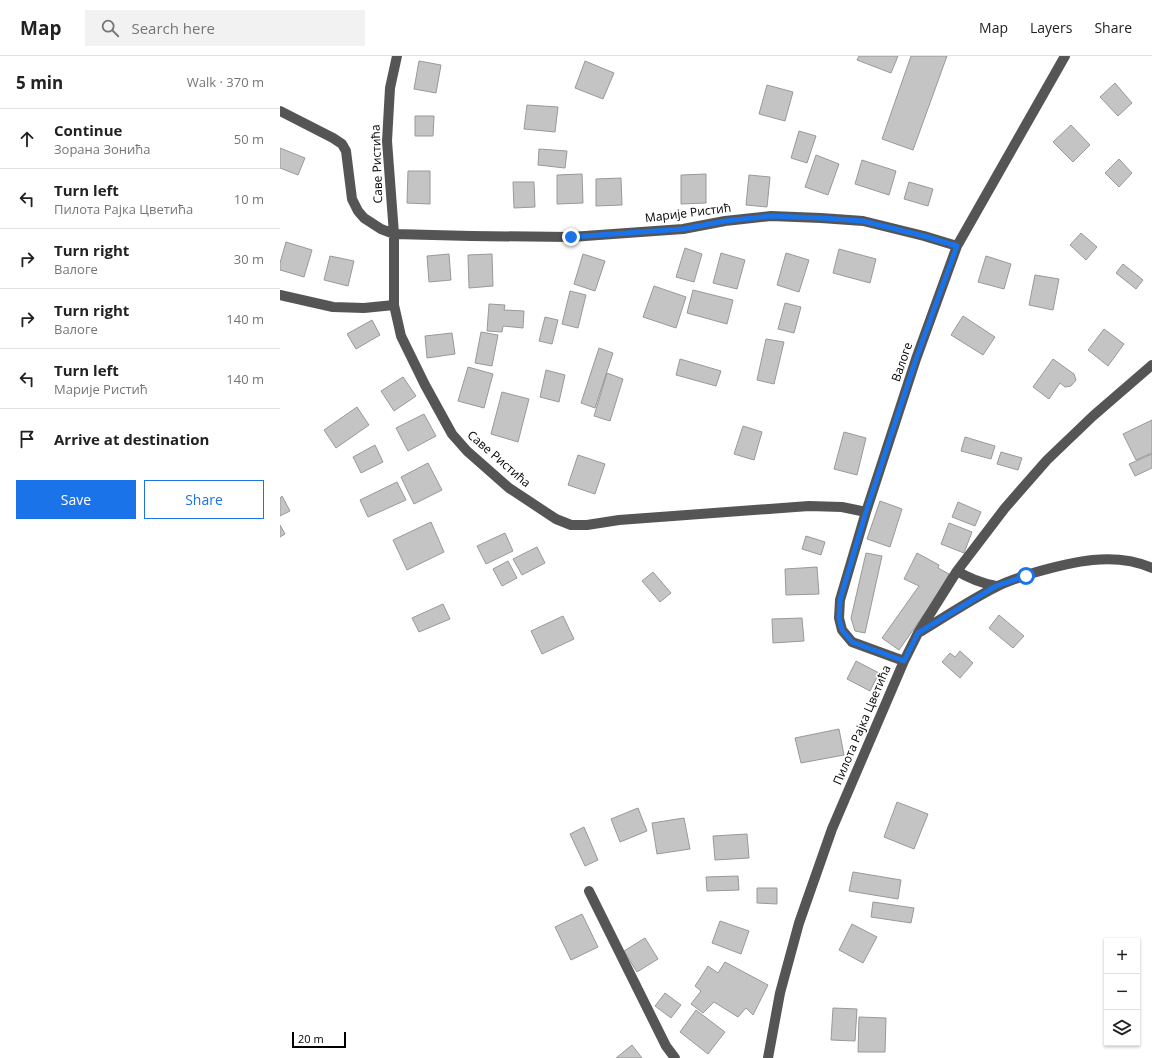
<!DOCTYPE html>
<html lang="en">
<head>
<meta charset="utf-8">
<style>
	body { margin:0; font-family:"Open Sans",sans-serif; background:#f2f2f2; color:#222 }
	.controls { position:absolute; right:12px; bottom:12px; display:grid; overflow:hidden; border-radius:0px; box-shadow:0 1px 3px #0004 }
	.controls button { width:36px; height:36px; display:grid; place-items:center; padding:0; border:0; border-bottom:1px solid #e0e0e0; background:#fff; color:#222; font:20px sans-serif }
	.scale { position:absolute; left:12px; bottom:10px; width:54px; box-sizing:border-box; padding-left:4px; border:2px solid #000; border-top:0; font-size:11px; line-height:14px; white-space:nowrap; color:#000; -webkit-text-stroke:3px #fff; paint-order:stroke }
	.stop { position:absolute; width:12px; height:12px; margin:-9px; border:3px solid #1a73e8; border-radius:50%; background:#fff }
	.stop.end { background:#1a73e8; border-color:#fff; box-shadow:0 1px 4px #0008 }
	.list { margin:0; padding:0; list-style:none }
	h2 { display:flex; justify-content:space-between; align-items:center; height:52px; margin:0; padding:0 16px; font-size:17px }
	h2 small { font-size:13px; font-weight:400; color:#767676 }
	.list li { display:grid; grid-template-columns:26px 1fr auto; gap:12px; align-items:center; box-sizing:border-box; height:60px; padding:0 16px; border-top:1px solid #e0e0e0 }
	.list b { display:block; font-size:15px; white-space:nowrap }
	.list p { margin:0; font-size:13px; white-space:nowrap; color:#767676 }
	.list em { font-size:13px; font-style:normal; color:#767676 }
	.actions { display:flex; gap:8px; padding:12px 16px }
	.actions a { flex:1; padding:9px 0; border:1px solid #1a73e8; border-radius:0px; text-align:center; font-size:14px; color:#1a73e8 }
	.actions .main { background:#1a73e8; color:#fff }
	.icon { flex:none; width:22px; height:22px; fill:none; stroke:currentColor; stroke-width:2; stroke-linecap:round; stroke-linejoin:round }
	.map { position:relative; flex:none; width:872px; height:1002px; overflow:hidden }
	header { display:flex; align-items:center; gap:24px; box-sizing:border-box; height:56px; padding:0 20px; background:#fff; border-bottom:1px solid #e0e0e0 }
	header strong { font-size:19px }
	nav { display:flex; gap:22px; margin-inline-start:auto; font-size:14px }
	.search { width:280px; height:36px; background:#f2f2f2; display:flex; align-items:center; gap:10px; box-sizing:border-box; padding:0 14px; border-radius:0px; color:#767676; font-size:15px }
	main { display:flex }
	aside { flex:1; background:#fff }
	.map>svg:first-child { display:block }
	.building { fill:#c4c4c4; stroke:#999 }
	.lines { fill:none; stroke-linecap:round; stroke-linejoin:round }
	.minor { stroke:#555; stroke-width:10 }
	.route { stroke:#1a73e8; stroke-width:5 }
	.labels { text-anchor:middle; stroke-width:3; stroke-linejoin:round; paint-order:stroke }
	.street-label { font-size:12px; fill:#000; stroke:#fff }
</style>
</head>
<body>
<header>
<strong>Map</strong>
<div class="search"><svg class="icon" aria-label="search" viewBox="0 0 24 24"><circle cx="10" cy="10" r="6"/><path d="M15 15l6 6"/></svg>Search here</div>
<nav><a>Map</a><a>Layers</a><a>Share</a></nav>
</header>
<main>
<aside>
<h2>5 min<small>Walk · 370 m</small></h2>
<ul class="list">
<li><svg class="icon" aria-label="ahead" viewBox="0 0 24 24"><path d="M12 20V5M6 11l6-6 6 6"/></svg><div><b>Continue</b><p>Зорана Зонића</p></div><em>50 m</em></li>
<li><svg class="icon" aria-label="left" viewBox="0 0 24 24"><path d="M17 20v-9H6M10 6l-5 5 5 5"/></svg><div><b>Turn left</b><p>Пилота Рајка Цветића</p></div><em>10 m</em></li>
<li><svg class="icon" aria-label="right" viewBox="0 0 24 24"><path d="M7 20v-9h11M14 6l5 5-5 5"/></svg><div><b>Turn right</b><p>Валоге</p></div><em>30 m</em></li>
<li><svg class="icon" aria-label="right" viewBox="0 0 24 24"><path d="M7 20v-9h11M14 6l5 5-5 5"/></svg><div><b>Turn right</b><p>Валоге</p></div><em>140 m</em></li>
<li><svg class="icon" aria-label="left" viewBox="0 0 24 24"><path d="M17 20v-9H6M10 6l-5 5 5 5"/></svg><div><b>Turn left</b><p>Марије Ристић</p></div><em>140 m</em></li>
<li><svg class="icon" aria-label="arrive" viewBox="0 0 24 24"><path d="M6 21V4h12l-3 4 3 4H6"/></svg><div><b>Arrive at destination</b></div></li>
</ul>
<div class="actions"><a class="main">Save</a><a>Share</a></div>
</aside>
<div class="map">
<svg width="872" height="1002" viewBox="0 0 872 1002">
	<rect width="100%" height="100%" fill="#fff"/>
	<path class="building" d="M579,0H618L611,17L577,4Z
		M631,0H667L633,94L602,83Z
		M139,5L161,9L156,37L134,33Z
		M305,5L334,17L323,43L295,32Z
		M835,27L852,47L838,60L820,41Z
		M487,29L513,36L505,65L479,58Z
		M247,49L278,51L275,76L244,73Z
		M135,60H154L153,80H135Z
		M791,69L810,89L793,106L773,86Z
		M519,75L536,80L527,107L511,102Z
		M0,92L25,102L18,119L0,112Z
		M259,93L287,95L285,112L258,109Z
		M536,99L559,108L548,139L525,131Z
		M839,103L852,117L839,131L825,117Z
		M582,104L616,115L609,139L575,128Z
		M128,115H150V148L127,147Z
		M302,118L303,147L277,148V119Z
		M426,118V147L401,148V119Z
		M469,119L490,121L487,151L466,149Z
		M341,122L342,149L316,150V123Z
		M233,126H254L255,151L234,152Z
		M629,126L653,133L648,150L624,143Z
		M801,177L817,191L806,204L790,189Z
		M6,186L32,194L24,221L0,214V207Z
		M405,192L422,198L414,226L396,221Z
		M559,193L596,203L590,227L553,217Z
		M441,197L465,204L457,233L433,227Z
		M506,197L529,204L519,236L497,229Z
		M169,198L171,224L149,226L147,200Z
		M212,198L213,230L189,232L188,199Z
		M303,198L325,205L315,235L294,228Z
		M50,200L74,205L68,230L44,224Z
		M706,200L731,208L724,233L698,226Z
		M843,208L863,224L856,233L836,217Z
		M755,219L779,223L773,254L749,249Z
		M374,230L406,241L396,272L363,261Z
		M413,234L453,244L447,268L407,257Z
		M290,235L306,239L298,272L282,268Z
		M505,247L521,251L514,277L498,273Z
		M209,248L225,249L224,254L244,255L243,272L223,270L222,276L207,275Z
		M683,260L715,281L703,299L671,279Z
		M265,261L278,264L272,288L259,285Z
		M92,264L100,279L76,293L67,278Z
		M824,273L844,288L828,310L808,294Z
		M201,276L218,279L212,310L195,307Z
		M172,277L175,298L147,302L145,280Z
		M486,283L504,286L494,328L477,324Z
		M319,292L333,297L315,352L301,347Z
		M400,303L441,315L436,330L396,319Z
		M773,303L794,318L796,324L791,330L785,331L780,327L769,343L753,331Z
		M188,311L213,318L204,352L178,345Z
		M266,314L285,319L279,346L260,341Z
		M327,317L343,323L330,365L314,360Z
		M123,321L136,340L114,355L101,335Z
		M222,336L249,343L238,386L211,378Z
		M77,351L89,369L56,392L44,374Z
		M144,358L156,380L128,395L116,372Z
		M872,365V397L856,404L843,378L872,364Z
		M463,370L482,376L474,404L454,398Z
		M564,376L586,382L577,419L554,413Z
		M685,381L715,390L711,403L681,395Z
		M95,389L103,406L81,417L73,401Z
		M721,396L742,402L738,414L717,408Z
		M872,398V412L855,420L849,408Z
		M298,399L325,408L315,438L288,429Z
		M148,407L162,434L134,448L121,421Z
		M117,426L126,444L88,461L80,444Z
		M2,440L10,455L0,460V442Z
		M600,445L622,453L610,491L587,483Z
		M678,446L701,456L695,470L672,461Z
		M151,466L164,496L127,514L113,484Z
		M669,467L692,476L684,497L661,488Z
		M0,469L5,478L0,481Z
		M225,477L233,495L206,508L197,490Z
		M526,480L545,486L541,499L522,493Z
		M257,491L265,507L242,519L233,503Z
		M586,497L602,500L585,577L575,575L571,562Z
		M637,497L659,509L658,512L669,518L657,540L619,594L602,582L639,530L624,523Z
		M228,505L237,522L222,530L213,513Z
		M537,511L539,538L506,539L505,513Z
		M373,516L391,537L380,546L362,525Z
		M163,548L170,563L139,576L132,562Z
		M719,559L744,580L733,592L709,572Z
		M283,560L294,583L262,598L251,575Z
		M522,562L524,585L493,587L492,563Z
		M680,595L693,607L680,622L662,606L670,597L675,601Z
		M576,605L599,617L590,635L567,623Z
		M559,673L564,699L521,707L515,682Z
		M617,746L648,758L634,793L604,781Z
		M358,752L367,775L340,786L331,763Z
		M404,762L410,793L377,798L372,767Z
		M304,771L318,804L305,810L290,778Z
		M467,778L469,802L435,804L433,780Z
		M573,816L621,824L618,843L569,835Z
		M458,820L459,834L427,835L426,821Z
		M477,832H497V848L477,847Z
		M593,846L634,852L631,867L591,861Z
		M302,858L318,891L291,904L275,871Z
		M440,865L469,875L461,898L432,887Z
		M572,868L597,881L583,907L559,894Z
		M365,882L378,903L357,916L344,895Z
		M445,906L488,929L473,959L466,952L458,961L434,946L423,957L411,948L421,935L415,930L428,910L438,917Z
		M385,937L401,949L391,962L375,950Z
		M553,952L577,953L575,985L551,984Z
		M416,954L445,976L428,998L400,976Z
		M579,961L606,962L605,996H578Z
		M352,989L362,1002H336Z"/>
	<g class="lines">
		<path class="minor" d="M117,0L110,32L107,85L114,178V249L121,280L145,329L172,378L187,395L229,432L276,463L291,469H307L339,464L529,450L562,451L586,456
			M0,55L53,82L62,88L66,95L72,143L78,155L84,162L101,173L114,178L191,180L291,181L403,173L445,165L491,160L541,162L583,165L644,180L677,190
			M0,239L53,251L84,252L114,249
			M677,515C690,523 701,527 716,530
			M640,576C665,561 690,544 716,531C727,525 741,521 753,517C791,506 834,495 872,512
			M624,605L572,586L562,574L559,562L560,544L586,456L636,303L677,190L785,0
			M309,835L386,990L395,1002
			M488,1002L500,937L519,867L552,773L624,605L638,577L677,515L725,452L767,404L813,360L872,309"/>
	</g>
	<g class="lines">
		<path class="route" d="M291,181L403,173L445,165L491,160L541,162L583,165L644,180L677,190L636,303L586,456L560,544L559,562L562,574L572,586L624,605L638,577L716,530L746,520"/>
	</g>
	<g class="labels">
		<g class="street-label">
			<text transform="translate(97 108) rotate(-92)" y="4">Саве Ристића</text>
			<text transform="translate(408 157) rotate(-7)" y="4">Марије Ристић</text>
			<text transform="translate(622 306) rotate(-71)" y="4">Валоге</text>
			<text transform="translate(219 403) rotate(41)" y="4">Саве Ристића</text>
			<text transform="translate(582 669) rotate(-67)" y="4">Пилота Рајка Цветића</text>
		</g>
	</g>
</svg>
<div class="controls">
<button>+</button>
<button>−</button>
<button><svg class="icon" aria-label="layers" viewBox="0 0 24 24"><path d="M12 4l9 5-9 5-9-5zM3 14l9 5 9-5"/></svg></button>
</div>
<div class="scale">20 m</div>
<div class="stop" style="left:746px;top:520px"></div>
<div class="stop end" style="left:291px;top:181px"></div>
</div>
</main>
</body>
</html>
